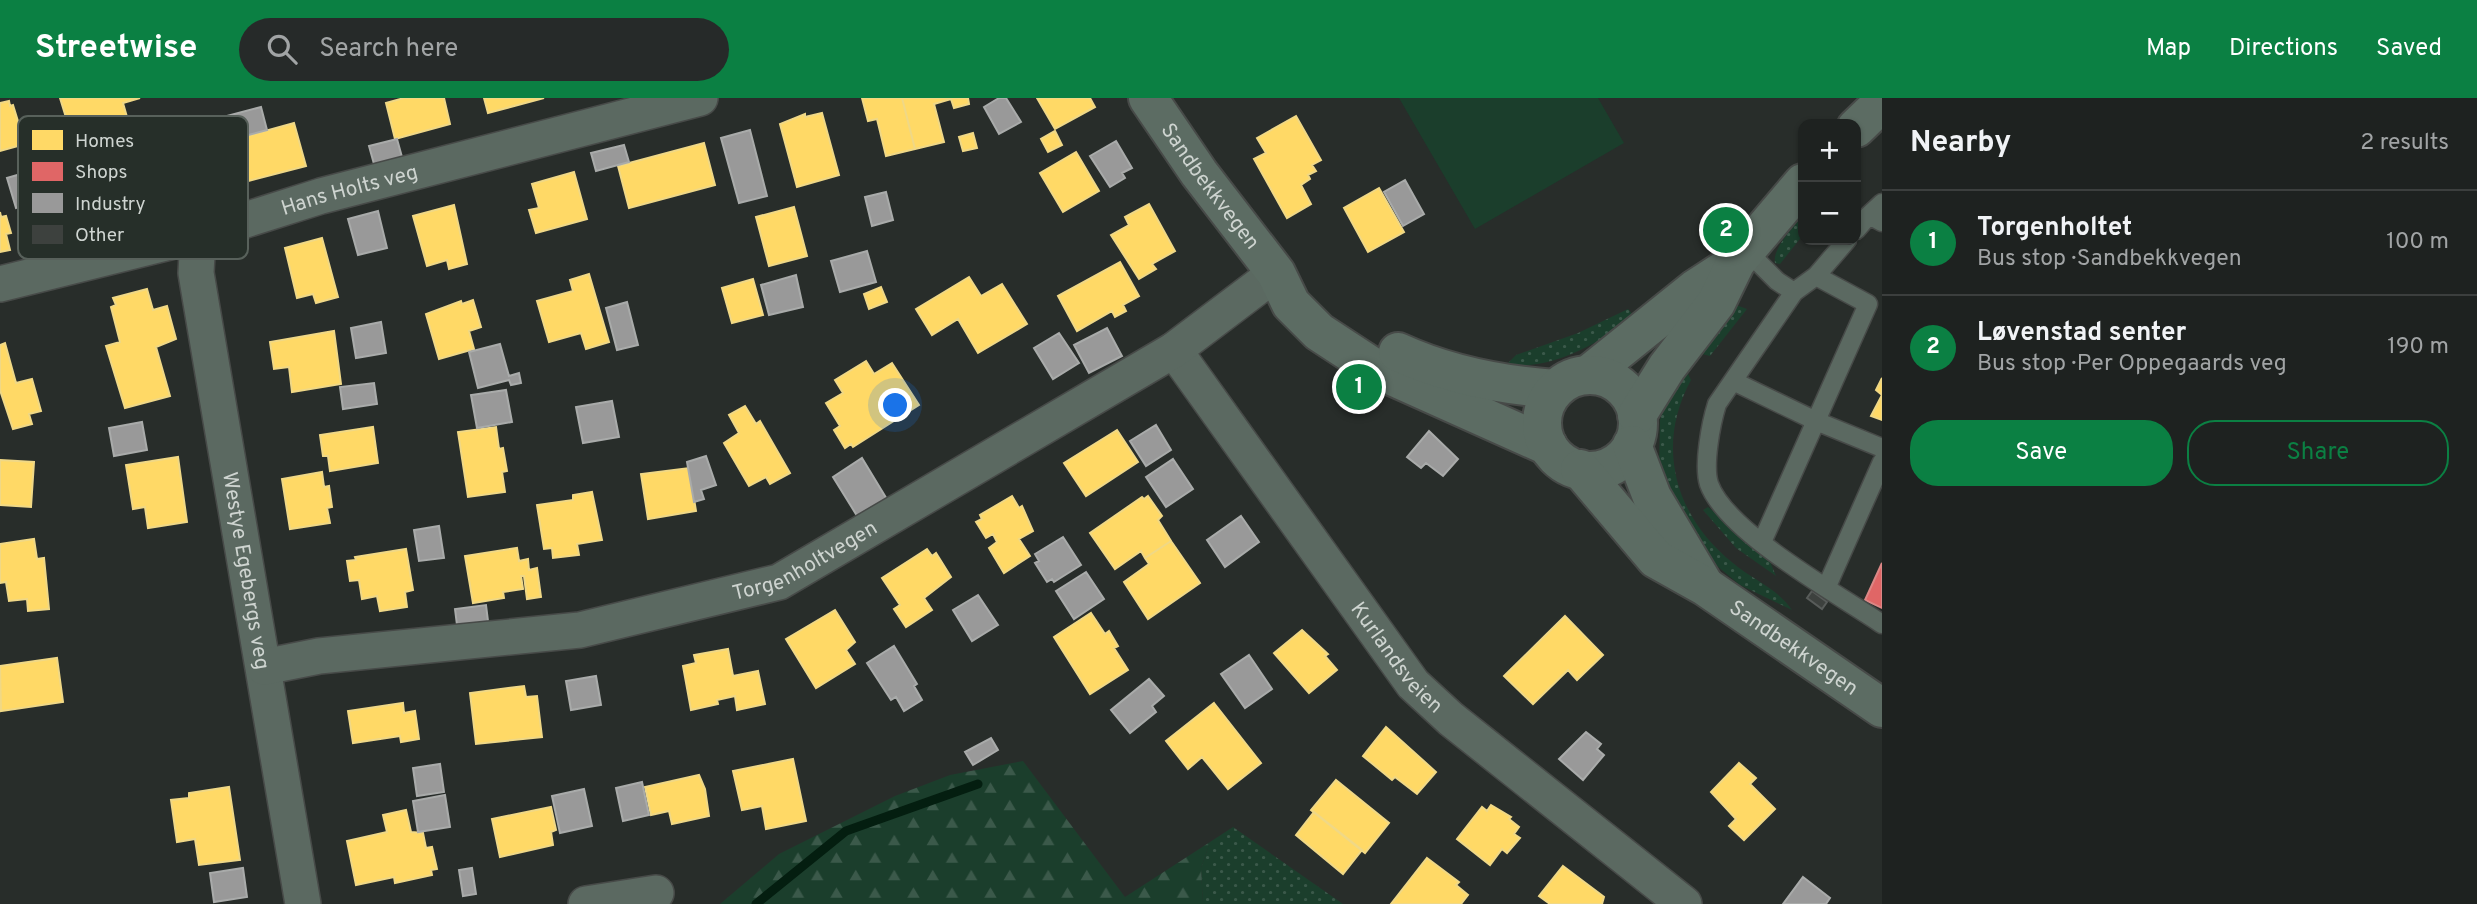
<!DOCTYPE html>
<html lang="en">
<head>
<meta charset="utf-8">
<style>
	body { margin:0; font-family:Overpass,sans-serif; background:#262a29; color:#f1f3f6 }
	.controls { position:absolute; right:21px; top:21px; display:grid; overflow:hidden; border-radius:14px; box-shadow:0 2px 5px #0004 }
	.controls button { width:63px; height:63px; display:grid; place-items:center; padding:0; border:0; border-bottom:2px solid #3c3f3e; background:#1e2220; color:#f1f3f6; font:35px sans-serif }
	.you { position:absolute; left:896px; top:308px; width:24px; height:24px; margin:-18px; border:5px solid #fff; border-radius:50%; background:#1a73e8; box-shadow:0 0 0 10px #1a73e833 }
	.badge { display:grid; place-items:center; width:46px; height:46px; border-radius:50%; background:#0b8043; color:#fff; font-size:23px; font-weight:700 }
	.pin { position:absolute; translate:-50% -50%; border:4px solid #fff; box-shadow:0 2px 7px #0006 }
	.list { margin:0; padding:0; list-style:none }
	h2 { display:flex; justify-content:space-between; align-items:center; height:91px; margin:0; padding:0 28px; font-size:30px }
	h2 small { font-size:23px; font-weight:400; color:#a1a4a5 }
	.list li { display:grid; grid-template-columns:46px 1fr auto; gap:21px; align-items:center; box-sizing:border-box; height:105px; padding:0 28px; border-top:2px solid #3c3f3e }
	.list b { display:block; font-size:26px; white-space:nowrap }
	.list p { margin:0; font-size:23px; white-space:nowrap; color:#a1a4a5 }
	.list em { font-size:23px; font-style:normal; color:#a1a4a5 }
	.actions { display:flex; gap:14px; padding:21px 28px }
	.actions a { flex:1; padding:16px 0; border:2px solid #0b8043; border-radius:28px; text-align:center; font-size:24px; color:#0b8043 }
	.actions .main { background:#0b8043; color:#fff }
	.icon { flex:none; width:38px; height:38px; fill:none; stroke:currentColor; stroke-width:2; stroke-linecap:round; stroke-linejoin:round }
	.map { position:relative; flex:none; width:1882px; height:806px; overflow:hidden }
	header { display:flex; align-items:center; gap:42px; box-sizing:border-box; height:98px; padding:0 35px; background:#0b8043; color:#fff }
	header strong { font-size:33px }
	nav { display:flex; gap:38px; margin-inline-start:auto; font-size:24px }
	.search { width:490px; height:63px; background:#262a29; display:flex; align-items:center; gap:18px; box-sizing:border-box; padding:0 24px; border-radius:38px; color:#a1a4a5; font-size:26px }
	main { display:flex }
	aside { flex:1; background:#1e2220 }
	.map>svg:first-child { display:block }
	.grass { fill:url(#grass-dots) }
	.forest { fill:url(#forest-firs) }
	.park { fill:#1b3e2c }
	.homes { fill:#ffd966; stroke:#f0d886; stroke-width:2 }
	.shops { fill:#e06666; stroke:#db8786; stroke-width:2 }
	.industry { fill:#999; stroke:#a9abaa; stroke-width:2 }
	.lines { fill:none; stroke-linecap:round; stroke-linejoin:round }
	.stream { stroke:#041e10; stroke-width:9 }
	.building { fill:#3d413e; stroke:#585c5a; stroke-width:2 }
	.lane-casing { stroke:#474a48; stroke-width:21 }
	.street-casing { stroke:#474a48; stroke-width:38 }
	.secondary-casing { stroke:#474a48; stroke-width:42 }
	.lane { stroke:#5b6961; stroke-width:18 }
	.street { stroke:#5b6961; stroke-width:35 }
	.secondary { stroke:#5c6c63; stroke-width:38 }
	.labels { text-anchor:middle; stroke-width:7; stroke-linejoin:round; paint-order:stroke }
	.street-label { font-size:21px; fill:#ced4d0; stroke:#262f29 }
	.key { fill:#262f29; stroke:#58615b; stroke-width:2 }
	.key-label { font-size:19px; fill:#ced4d0 }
</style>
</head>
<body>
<header>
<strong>Streetwise</strong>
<div class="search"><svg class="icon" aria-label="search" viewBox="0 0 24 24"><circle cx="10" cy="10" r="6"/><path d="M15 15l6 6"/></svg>Search here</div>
<nav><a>Map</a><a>Directions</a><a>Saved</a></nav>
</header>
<main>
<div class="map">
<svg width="1882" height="806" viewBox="0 0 1882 806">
	<defs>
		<pattern id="grass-dots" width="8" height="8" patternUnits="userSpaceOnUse" patternTransform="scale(1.75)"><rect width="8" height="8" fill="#1b3e2c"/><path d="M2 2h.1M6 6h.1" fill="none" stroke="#3b594a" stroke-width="1.8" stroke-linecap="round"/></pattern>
		<pattern id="forest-firs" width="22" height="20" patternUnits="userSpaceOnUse" patternTransform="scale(1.75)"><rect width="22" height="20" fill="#1b3e2c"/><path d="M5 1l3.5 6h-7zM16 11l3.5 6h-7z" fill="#3b594a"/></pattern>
	</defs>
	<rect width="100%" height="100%" fill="#282d2a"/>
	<path class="grass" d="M1803,117V137L1780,166L1775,165C1772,150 1794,129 1803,117Z
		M1736,207L1747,211L1710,258L1694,254Z
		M1628,211L1634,218C1599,246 1552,272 1506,267L1516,257L1578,235Z
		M1684,268L1691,282C1655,348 1675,419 1733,465C1753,482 1777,490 1792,512L1740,487L1705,458L1693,445L1659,369L1660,322L1666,302Z
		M1708,409L1768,459L1776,478L1736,450L1703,412Z
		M1233,729L1343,806H1203L1201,770L1210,744Z"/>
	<path class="forest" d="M1023,663L1125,799L1210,744L1201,770L1203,806H720L779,756L895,698L950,677Z"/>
	<path class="park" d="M1399,0H1598L1624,45L1475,131Z"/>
	<path class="homes" d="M60,0H140L123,5L127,19L95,28L98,35L73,42Z
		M404,0H444L450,26L395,41L386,5Z
		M484,0H544L488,15Z
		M862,0H902L915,51L886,58L877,21L868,23Z
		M902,0H968L969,6L954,10L951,1L934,6L944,44L915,51Z
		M1037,0H1090L1095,9L1055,31Z
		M9,3L10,8L13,7L25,46L0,53V5Z
		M822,15L839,77L797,89L780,26L805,16V19Z
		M1296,18L1321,62L1312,67L1316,73L1308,77L1310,81L1301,87L1311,106L1287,120L1254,61L1266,55L1257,40Z
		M294,25L306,68L237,86L225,44Z
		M1055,33L1062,47L1048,54L1041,41Z
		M973,35L977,50L963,53L959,39Z
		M704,45L715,87L629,110L618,68Z
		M1076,54L1099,93L1063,114L1040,75Z
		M574,74L587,121L536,135L529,112L539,110L532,86Z
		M1379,90L1404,134L1368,154L1344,110Z
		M1149,106L1175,153L1152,166L1156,171L1139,181L1111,137L1129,127L1125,119Z
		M454,107L467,166L449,171L447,162L427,168L413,118Z
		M794,109L807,158L769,168L756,119Z
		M0,114L1,119L6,118L11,135L6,136L10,152L0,154Z
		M322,140L338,199L316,205L313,196L297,200L285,150Z
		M1120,164L1139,198L1123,207L1126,213L1115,219L1112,213L1077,233L1058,198Z
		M589,176L609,244L586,251L581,235L549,244L537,203L573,193L570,182Z
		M969,179L981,198L1002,186L1027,226L978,255L958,221L932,237L916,211Z
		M753,181L763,217L732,225L722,190Z
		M881,189L887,204L869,211L864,196Z
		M147,191L153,212L167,208L176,241L156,249L170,298L125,310L106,248L120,244L111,209L116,207L113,200Z
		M473,202L481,229L469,233L474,251L439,261L426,216L461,203L462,206Z
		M334,233L341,286L292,294L289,269L274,271L270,244Z
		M5,245L16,285L32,281L41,313L29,316L32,326L13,331L0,292V247Z
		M866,263L874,276L892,265L919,307L853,349L851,346L845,350L834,332L840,328L826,305L843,295L835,282Z
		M1882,280V322L1871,318L1882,297L1876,292Z
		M745,308L756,326L760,323L790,375L770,386L766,379L749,388L724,345L739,335L729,317Z
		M373,329L378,365L330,373L328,358H323L320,337Z
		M496,329L499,351L503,350L507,373L502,374L505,394L468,399L458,334Z
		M1117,332L1138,364L1086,398L1064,365Z
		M178,359L187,424L148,430L145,409L133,411L126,367Z
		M0,362L34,364L31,409L0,407Z
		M689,370L696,413L648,421L641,376Z
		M322,374L324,389L329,388L332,409L327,410L330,425L290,431L282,381Z
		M592,394L602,442L577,446L579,457L553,460L552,450L544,451L537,407L573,402V397Z
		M1012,398L1019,410L1022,408L1033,433L1019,441L1030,458L1004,475L989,450L997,444L993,436L986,440L976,424L982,421L980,417Z
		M1148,398L1162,418L1158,422L1171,443L1145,460L1141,453L1115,471L1090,435L1142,399L1144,401Z
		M34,441L37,461L44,460L49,511L28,513L27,501L9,503L6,484L0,485V446Z
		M1171,443L1200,485L1148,521L1124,484L1149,466L1145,460Z
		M517,450L519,463L528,461L529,472L537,470L541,499L527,501L524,478H521L523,491L503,494L504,500L473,505L465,458Z
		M406,451L413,492L405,494L407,509L380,513L377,498L362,501L359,482L350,483L347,463L356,462L355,459Z
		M927,451L932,458L936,455L951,479L924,500L932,512L906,529L894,511L900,507L882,480Z
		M835,512L855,544L846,552L855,566L816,590L786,541Z
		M1091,515L1105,536L1109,533L1118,548L1114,550L1128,572L1090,596L1054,539Z
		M1565,518L1603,557L1577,582L1568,572L1533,606L1504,578Z
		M1302,532L1328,556L1325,558L1337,572L1309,595L1274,555Z
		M728,551L733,578L758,573L765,606L737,612L735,598L717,602L718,606L691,612L683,568L696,565L694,557Z
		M57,560L63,604L1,613L0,568Z
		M524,588L526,599L537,598L542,639L476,646L470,595Z
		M403,605L404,615L415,613L419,641L401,644L400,638L353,645L348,613Z
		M1214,605L1261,665L1228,691L1202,659L1188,671L1166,643Z
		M1386,629L1436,674L1417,696L1395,679L1392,682L1363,658Z
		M793,661L806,723L766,731L762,708L742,712L733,673Z
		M1739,665L1756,680L1750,686L1775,711L1744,742L1729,728L1736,721L1711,694Z
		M699,677L705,691L709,718L672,726L669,713L651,717L645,689Z
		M1336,682L1389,725L1365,755L1311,712Z
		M229,689L240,762L199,767L195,741L177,744L171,702L189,700V695Z
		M1491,707L1511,719L1509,721L1519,729L1514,736L1520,740L1507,755L1502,751L1490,767L1457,741L1482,709L1487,713Z
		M551,709L556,732L551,734L553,747L500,759L492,721Z
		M406,712L411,734L423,735L426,750L432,749L437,771L431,772L432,777L395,785L394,779L356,787L347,743L387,734L383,717Z
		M1314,714L1362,752L1343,776L1296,737Z
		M1427,760L1459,784L1456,787L1468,797L1461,806H1391Z
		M1563,768L1604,799L1602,806H1550L1539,798Z"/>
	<path class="shops" d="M1882,465V510L1865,502Z"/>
	<path class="industry" d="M999,0H1006L1021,24L999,36L984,9Z
		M261,9L267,32L233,41L227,18Z
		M750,32L767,98L739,105L721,40Z
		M397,41L402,59L374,66L369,48Z
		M1116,43L1132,70L1122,75L1125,80L1110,89L1090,58Z
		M624,47L629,64L596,73L591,55Z
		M31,73L39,103L16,110L7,80Z
		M1405,82L1424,116L1403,128L1384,94Z
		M886,94L893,122L872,128L865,99Z
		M378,113L387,150L358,157L348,121Z
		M867,153L876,184L840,194L831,163Z
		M796,177L803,209L769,217L761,187Z
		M627,204L638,247L617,252L606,210Z
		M381,224L386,255L356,260L351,230Z
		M1107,230L1122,258L1089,275L1074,247Z
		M1059,235L1079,265L1053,281L1034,250Z
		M500,246L509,278L519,275L521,285L511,287L509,282L478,290L469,254Z
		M374,285L377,306L343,311L340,289Z
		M506,292L512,324L477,330L471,297Z
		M612,303L619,339L583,345L576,309Z
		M142,324L147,352L114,358L109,330Z
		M1156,327L1171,352L1146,368L1130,343Z
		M1429,333L1458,361L1443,378L1426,365L1421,370L1407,359Z
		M706,358L716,387L701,392L704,401L694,404L687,364Z
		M862,360L888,403L859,421L833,379Z
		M1173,361L1193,391L1166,409L1146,379Z
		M1241,418L1259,444L1225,469L1207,442Z
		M439,428L444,460L419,463L414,432Z
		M1063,439L1081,467L1054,484L1052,481L1047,484L1035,465L1039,463L1035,456Z
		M1086,474L1104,501L1074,521L1056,493Z
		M978,497L998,527L972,543L953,512Z
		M486,507L489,531L458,535L455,511Z
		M894,548L917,586L914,588L922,602L904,613L896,599L891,602L867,565Z
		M1249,557L1272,591L1245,610L1221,576Z
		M596,578L601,607L571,612L566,583Z
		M1149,581L1164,598L1152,608L1156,614L1130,635L1111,612Z
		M1586,634L1601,646L1597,651L1604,657L1583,682L1559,661Z
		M991,640L998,652L973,667L965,654Z
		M440,666L444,694L417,698L413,670Z
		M642,684L649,717L623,723L616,690Z
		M584,691L592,728L560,735L552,698Z
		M445,697L450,729L418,734L413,703Z
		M243,770L247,799L214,804L210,775Z
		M472,770L476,796L463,798L459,772Z
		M1803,779L1830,800L1826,806H1783Z"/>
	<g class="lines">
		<path class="stream" d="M756,806L846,733L978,686"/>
	</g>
	<path class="building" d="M1717,107L1724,112L1713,126L1706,120Z
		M1812,493L1827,504L1822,511L1807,500Z"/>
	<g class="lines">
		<g class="lane-casing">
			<path id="lane" d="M1882,105L1869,117L1882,124
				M1856,132L1869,117
				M1847,142L1816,178L1794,194L1717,306C1711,325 1703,367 1709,386C1726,434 1838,496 1882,526
				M1746,152L1777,183L1794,194
				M1733,283L1816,323L1882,350
				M1762,444L1868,206L1816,178
				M1827,488L1882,364"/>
		</g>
		<g class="street-casing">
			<g id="street">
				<path id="s1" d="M198,137L196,175L303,806"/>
				<path id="s2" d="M0,186L198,137L321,98L700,0"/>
				<path id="s3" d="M1174,252L1413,586L1451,621L1684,806"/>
				<path id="s4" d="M264,569L319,558L580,532L779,484L1174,252L1276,175"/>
				<path d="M586,806L656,795"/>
			</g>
		</g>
		<g class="secondary-casing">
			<g id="secondary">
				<path id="s5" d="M1148,0L1199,75L1276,175L1291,206L1319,234L1374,270L1548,348"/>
				<path d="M1856,30L1882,5"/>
				<path d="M1398,254C1448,277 1500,287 1555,291"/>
				<path d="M1588,277L1695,191L1732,167"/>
				<circle cx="1590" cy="325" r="48"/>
				<path d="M1637,317L1667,269L1716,205L1736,164L1803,85"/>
				<path d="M1632,347L1652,399L1703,485"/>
				<path id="s6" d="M1580,371L1656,461L1706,489L1882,610"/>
			</g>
		</g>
		<use href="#lane" class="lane"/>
		<use href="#street" class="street"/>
		<use href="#secondary" class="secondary"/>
	</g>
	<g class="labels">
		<g class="street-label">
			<text dy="7" stroke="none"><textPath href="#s5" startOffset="108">Sandbekkvegen</textPath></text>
			<text dy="7" stroke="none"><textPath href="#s2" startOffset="362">Hans Holts veg</textPath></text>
			<text dy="7" stroke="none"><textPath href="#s4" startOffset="555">Torgenholtvegen</textPath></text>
			<text dy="7" stroke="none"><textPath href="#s1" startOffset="340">Westye Egebergs veg</textPath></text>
			<text dy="7" stroke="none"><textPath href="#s6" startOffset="282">Sandbekkvegen</textPath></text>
			<text dy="7" stroke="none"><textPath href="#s3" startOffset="380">Kurlandsveien</textPath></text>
		</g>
	</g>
	<rect x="18" y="18" width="230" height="143" rx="10" class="key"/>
	<rect x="32" y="32" width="31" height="20" fill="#ffd966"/>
	<rect x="32" y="64" width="31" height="19" fill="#e06666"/>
	<rect x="32" y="95" width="31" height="20" fill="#999"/>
	<rect x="32" y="127" width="31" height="19" fill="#3d413e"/>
	<g class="key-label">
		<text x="75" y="49">Homes</text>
		<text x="75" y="80">Shops</text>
		<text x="75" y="112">Industry</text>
		<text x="75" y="143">Other</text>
	</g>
</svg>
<div class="controls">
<button>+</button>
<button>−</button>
</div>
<div class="you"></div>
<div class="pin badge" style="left:1359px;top:289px">1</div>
<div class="pin badge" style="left:1726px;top:132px">2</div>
</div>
<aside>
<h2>Nearby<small>2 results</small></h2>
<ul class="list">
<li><span class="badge">1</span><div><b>Torgenholtet</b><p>Bus stop · Sandbekkvegen</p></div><em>100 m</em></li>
<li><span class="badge">2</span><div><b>Løvenstad senter</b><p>Bus stop · Per Oppegaards veg</p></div><em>190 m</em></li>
</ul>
<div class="actions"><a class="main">Save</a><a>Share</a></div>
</aside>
</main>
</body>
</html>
